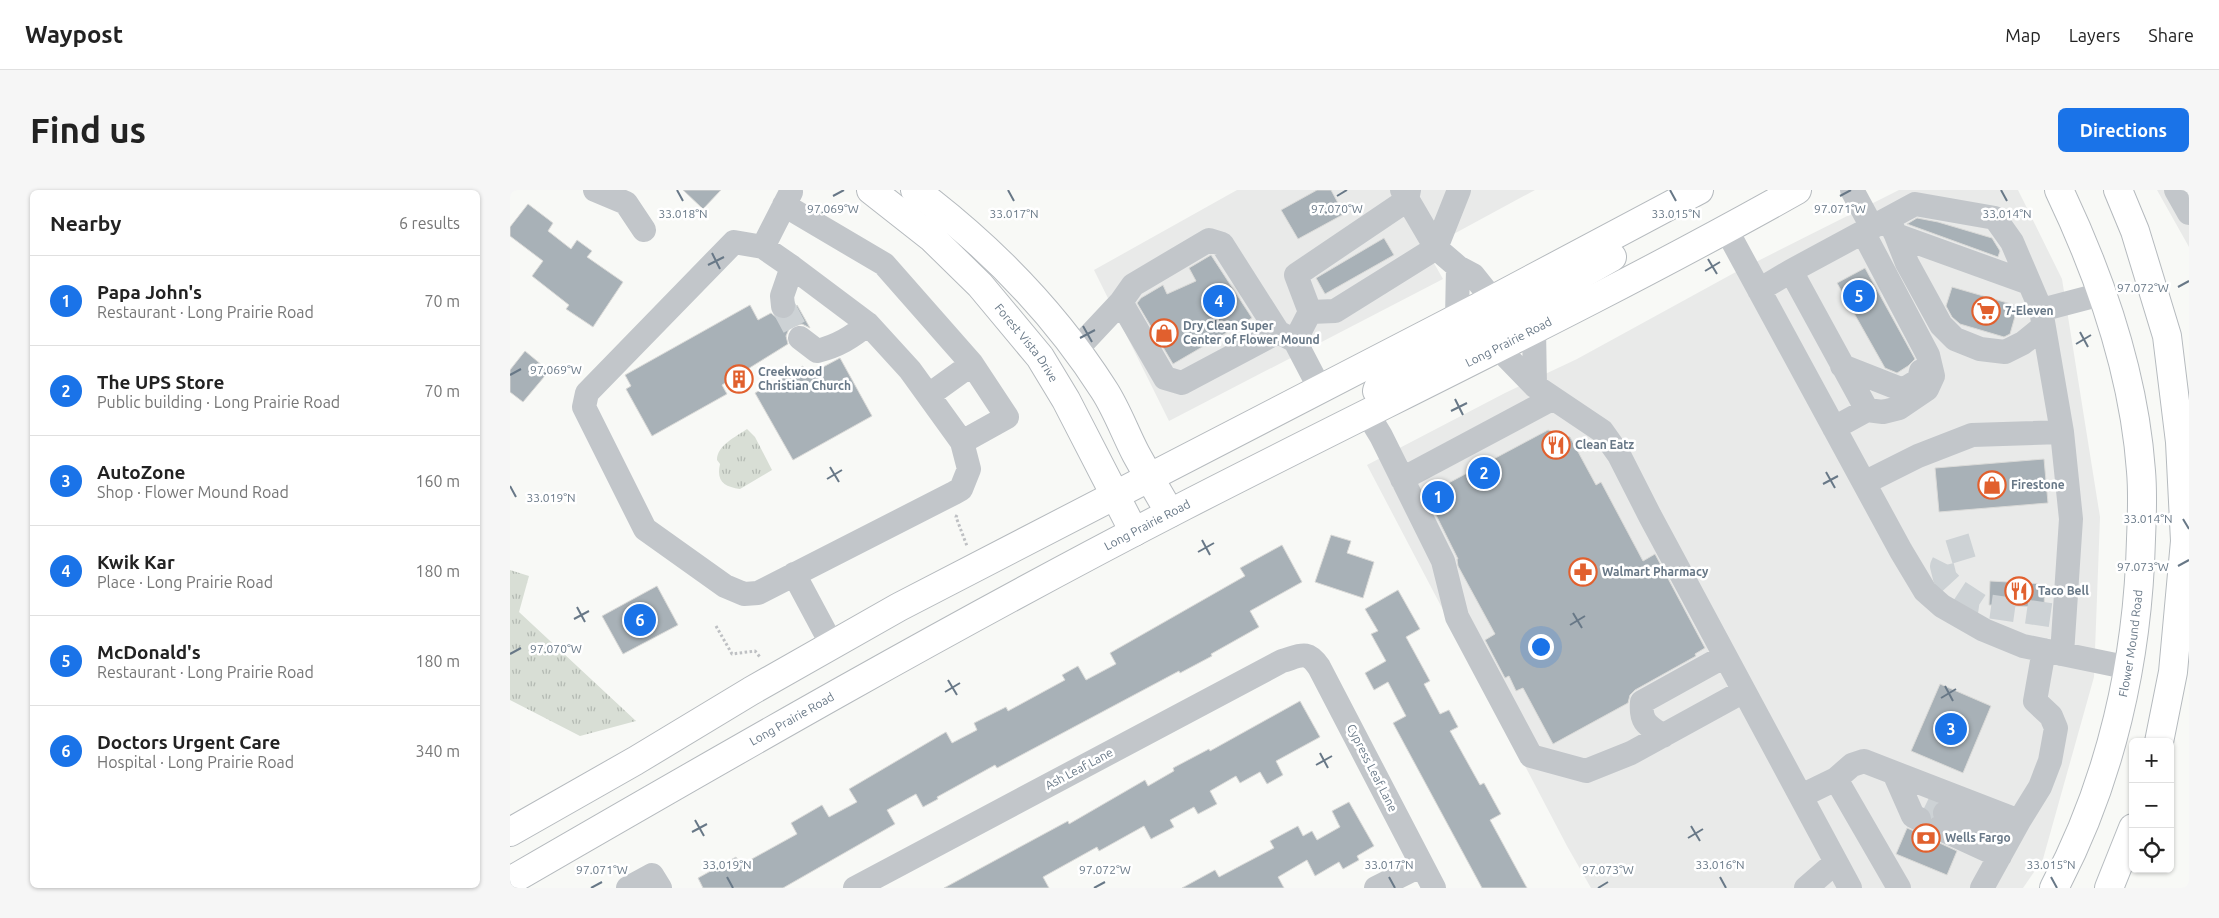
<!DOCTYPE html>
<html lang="en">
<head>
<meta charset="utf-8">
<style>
	body { margin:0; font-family:Ubuntu,sans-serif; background:#f6f6f6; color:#222 }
	.controls { position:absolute; right:15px; bottom:15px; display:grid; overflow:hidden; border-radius:8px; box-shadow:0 1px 4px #0004 }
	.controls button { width:45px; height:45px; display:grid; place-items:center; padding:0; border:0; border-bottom:1px solid #e0e0e0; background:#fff; color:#222; font:25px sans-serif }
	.you { position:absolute; left:1030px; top:456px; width:18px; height:18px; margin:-12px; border:4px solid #fff; border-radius:50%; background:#1a73e8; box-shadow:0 0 0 8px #1a73e833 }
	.badge { display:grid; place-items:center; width:32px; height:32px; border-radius:50%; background:#1a73e8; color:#fff; font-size:16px; font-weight:700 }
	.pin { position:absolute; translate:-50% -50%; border:2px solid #fff; box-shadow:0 1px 5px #0006 }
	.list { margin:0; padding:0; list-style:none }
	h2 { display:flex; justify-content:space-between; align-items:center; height:65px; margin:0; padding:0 20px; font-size:21px }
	h2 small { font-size:16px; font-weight:400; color:#767676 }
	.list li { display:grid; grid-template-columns:32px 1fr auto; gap:15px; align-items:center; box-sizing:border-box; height:90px; padding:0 20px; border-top:1px solid #e0e0e0 }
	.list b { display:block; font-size:19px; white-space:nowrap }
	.list p { margin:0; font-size:16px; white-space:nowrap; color:#767676 }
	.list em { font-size:16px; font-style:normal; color:#767676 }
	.icon { flex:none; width:28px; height:28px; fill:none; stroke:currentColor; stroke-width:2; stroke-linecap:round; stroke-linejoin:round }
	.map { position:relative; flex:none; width:1679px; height:698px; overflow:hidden; border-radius:8px }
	header { display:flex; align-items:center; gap:30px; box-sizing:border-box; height:70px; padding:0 25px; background:#fff; border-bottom:1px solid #e0e0e0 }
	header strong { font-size:24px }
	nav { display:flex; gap:28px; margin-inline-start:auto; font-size:18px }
	.intro { display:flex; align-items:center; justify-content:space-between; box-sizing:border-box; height:120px; padding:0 30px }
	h1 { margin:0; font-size:35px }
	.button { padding:12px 22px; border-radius:8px; background:#1a73e8; color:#fff; font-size:18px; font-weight:700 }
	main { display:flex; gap:30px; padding:0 30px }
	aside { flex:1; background:#fff; border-radius:8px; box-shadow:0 1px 4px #0004 }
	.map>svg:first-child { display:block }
	.built { fill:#e9eae9 }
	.grass { fill:url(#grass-tufts) }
	.building { fill:#a8b1b7; stroke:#dadad8 }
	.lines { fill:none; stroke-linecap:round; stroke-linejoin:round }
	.minor-tunnel { stroke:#cdd2d5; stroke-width:24; stroke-dasharray:24 12; stroke-linecap:butt }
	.major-casing { stroke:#b5babe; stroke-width:30 }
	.path { stroke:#bec0c3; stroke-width:3; stroke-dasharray:2.5 2.5; stroke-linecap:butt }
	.minor { stroke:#c2c6ca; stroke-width:24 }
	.major { stroke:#fff; stroke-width:28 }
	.ticks { fill:none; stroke:#687887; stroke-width:2 }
	.labels { text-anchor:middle; stroke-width:5; stroke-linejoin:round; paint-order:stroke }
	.poi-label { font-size:12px; font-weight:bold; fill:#687887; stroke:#fff; text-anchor:start }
	.street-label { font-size:12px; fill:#687887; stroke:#fff }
	.ticks-label { font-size:12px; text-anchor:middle; fill:#687887; stroke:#fff; stroke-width:5; stroke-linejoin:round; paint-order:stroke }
</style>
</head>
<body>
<header>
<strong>Waypost</strong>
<nav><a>Map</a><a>Layers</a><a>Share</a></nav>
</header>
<div class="intro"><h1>Find us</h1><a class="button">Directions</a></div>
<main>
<aside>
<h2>Nearby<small>6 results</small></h2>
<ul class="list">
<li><span class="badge">1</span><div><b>Papa John's</b><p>Restaurant · Long Prairie Road</p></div><em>70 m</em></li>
<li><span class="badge">2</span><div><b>The UPS Store</b><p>Public building · Long Prairie Road</p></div><em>70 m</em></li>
<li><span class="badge">3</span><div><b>AutoZone</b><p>Shop · Flower Mound Road</p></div><em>160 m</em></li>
<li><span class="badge">4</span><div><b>Kwik Kar</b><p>Place · Long Prairie Road</p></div><em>180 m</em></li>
<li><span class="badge">5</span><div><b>McDonald's</b><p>Restaurant · Long Prairie Road</p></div><em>180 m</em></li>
<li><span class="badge">6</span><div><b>Doctors Urgent Care</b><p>Hospital · Long Prairie Road</p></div><em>340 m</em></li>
</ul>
</aside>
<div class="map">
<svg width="1679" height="698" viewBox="0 0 1679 698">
	<defs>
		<pattern id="grass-tufts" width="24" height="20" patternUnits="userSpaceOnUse" patternTransform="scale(1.25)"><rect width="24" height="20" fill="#d8ded5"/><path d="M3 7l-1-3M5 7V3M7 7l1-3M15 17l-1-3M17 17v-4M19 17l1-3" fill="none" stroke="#b3b9b2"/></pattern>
	</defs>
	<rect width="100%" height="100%" fill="#f8f9f6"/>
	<path class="built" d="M727,0H1025L916,59L933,89L659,231L584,80Z
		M1389,0H1508L1552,89L1590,327L1584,487L1533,669L1513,698H1081L1057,656L857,275L995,203L1067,169L1224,83Z
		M1647,0H1679V57Z"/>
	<path class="grass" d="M237,239L245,247L262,280L230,299C214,297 206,291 210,274L207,270C207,255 226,247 237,239Z
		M0,380L19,386L9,422L126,531L70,546L0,510Z"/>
	<path class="building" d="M173,0H211L193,19Z
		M807,0H821L834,24L788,49L771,20Z
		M18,14L43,33L38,41L61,59L67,50L82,61L77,67L113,92L83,137L56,119L59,115L22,86L33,71L0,46V37Z
		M1407,28L1428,32L1482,48L1490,61L1488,67L1397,34Z
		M874,48L884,65L815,104L806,88Z
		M701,65L742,128L663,174L627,113L631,108L653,95L657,104L686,91L679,78Z
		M1355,78L1405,169L1398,176L1387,183L1375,178L1327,93Z
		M1442,97L1508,116L1500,144L1494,147L1450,134L1442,127L1436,116Z
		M240,115L248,130L261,123L268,129L275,130L281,127L285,122L287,115L300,138L292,134L284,136L279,139L276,146L278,154L212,195L217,204L142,246L116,199L121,196L115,185Z
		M15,161L39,181L13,212L0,202V180Z
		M330,168L362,226L283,270L245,203L293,176L298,185Z
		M1038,240L1060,247L1086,295L1091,292L1133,371L1145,364L1195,458L1185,464L1186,466L1125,500L1120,505L1118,513L1043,554L1013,498L1006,501L999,486L995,488L975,450L985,444L948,376L947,369H948L916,305Z
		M1534,269L1538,313L1429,322L1425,278Z
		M821,345L841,351L837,363L864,372L853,408L805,392Z
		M772,355L792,392L740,421L749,437L701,464L702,466L670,483L669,481L487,578L485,575L427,607L428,609L413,617L406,604L377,620L385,634L273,698H193L188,688L226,667L231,675L287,644L281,633L312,615L319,627L347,612L339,599L436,542L442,553L467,540L464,533L496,517L498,521L555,490L552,485L568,476L576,490L606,474L600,463L735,386L730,378Z
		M1480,391L1535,394L1534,417L1479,415Z
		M147,396L168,435L113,464L92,426Z
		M888,400L910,439L896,447L920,491L914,494L930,524L939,520L948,537L940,541L970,595L974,593L991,624L980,630L1017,698H972L883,533L896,526L878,492L864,500L855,483L876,471L861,444L868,441L855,419Z
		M1430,494L1481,516L1453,583L1401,561Z
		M790,511L810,547L766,571L773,585L757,594L750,582L730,593L726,586L700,601L707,614L688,624L684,617L660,630L664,637L641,649L634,636L589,661L587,657L533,687L539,698H434L558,631L559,634L635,590L638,596L664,581L663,578L699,559L700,561Z
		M839,612L864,656L847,666L849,670L833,679L829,672L805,686L797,670L768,687L774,698H672L705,680L709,687L764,658L760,651L788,636L793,646L802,641L807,650L830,637L822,621Z
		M1397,638L1409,643L1416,641L1423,650L1447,661L1437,685L1386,664Z"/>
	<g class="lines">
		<path class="minor-tunnel" d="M273,116L290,148
			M1462,355L1439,362L1432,376L1435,388L1446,400L1469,415L1554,427
			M1416,614L1435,623"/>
		<g class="major-casing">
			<g id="major">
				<path id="s1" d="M361,0L422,48L470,95L530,167L556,210L624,342"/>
				<path d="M405,0C478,55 545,123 594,200C607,220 615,243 626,264C637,284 649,304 660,323"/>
				<path d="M1608,0L1625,41L1657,146L1670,252L1675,351L1663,482L1649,552"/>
				<path d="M987,157L993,133L1001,125L1102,67"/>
				<path d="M867,201L868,198L959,149L970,140L983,110"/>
				<path d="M0,642L125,571L241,501L389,417L965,119L1189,0"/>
				<path id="s2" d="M0,691C223,562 445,434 674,316C878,211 1086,113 1287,0"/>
				<path id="s3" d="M1544,698C1601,591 1628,470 1631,349C1632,327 1633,304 1631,281C1624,184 1591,88 1549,0"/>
				<path d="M1599,698L1623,638"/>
			</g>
		</g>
		<path class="path" d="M447,325L446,327L457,356
			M206,436L222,464L245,461L250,467"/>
		<path class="minor" d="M85,0L116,13L134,40
			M892,0L926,58L948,77L963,85L983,110
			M1342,0L1362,37
			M1666,0L1679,23
			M274,15L374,74L462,174L497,227L452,252
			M1382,37L1386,45L1519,93
			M1216,39L1391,361L1415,401L1432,416L1474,440L1513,456L1620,478
			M1386,45L1397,73L1431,135L1445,149L1470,159L1495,162L1513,153L1533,137
			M253,57L281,2
			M282,77L358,134
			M1281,81L1357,220
			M1249,100L1281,81L1405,14L1485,28L1502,52L1531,120
			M611,112L655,188L672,193L768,142
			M273,116L272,106L282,77L253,57L224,52L77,203L74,217L135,339L215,396L234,404L248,403L444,303L451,299L459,279L452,252L400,180L358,134C342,147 328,156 307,161L290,148
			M800,122L825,121L926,58L949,0
			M947,128L948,77
			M1024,139L1025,196
			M785,151L800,122L786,85L897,10L899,0
			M987,157L1025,196L1092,241L1109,265L1140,326L1340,698
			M566,160L611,112L623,95L699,50L712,54L768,142L785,151L810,199
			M1332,176L1393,200L1409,190L1411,181
			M419,205L462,174
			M857,223L871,246L933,371L947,427L1021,566L1076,581L1121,563L1234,501
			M1324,238L1357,220L1373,222L1389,218L1417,199L1423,186L1418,165L1353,42
			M1552,242L1531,120L1592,104
			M892,289L1042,209
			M1354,293L1408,266L1462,245L1552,242L1561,329L1552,464
			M284,384L322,455
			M1153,546C1137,535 1130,532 1132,512L1215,466
			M1384,583L1403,626L1409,629
			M1326,589L1342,575L1354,571L1509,631
			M1291,606L1326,589L1389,698
			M1435,623L1499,649
			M1429,638L1490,666
			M118,698L142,685L150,698
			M345,698L772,471C790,466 797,459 809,477L924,698
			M866,698L912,675
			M1296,698L1326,672
			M1472,698L1509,631L1530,597L1540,571L1546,538L1541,526L1525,511L1534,460"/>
		<use href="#major" class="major"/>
	</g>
	<path class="ticks" d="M167,0L173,11M498,0L504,11M1160,0L1166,11M1491,0L1497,11M323,6L334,0M827,6L837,0M1330,6L1341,0M202,63L210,79M1198,69L1207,84M198,75L214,67M1195,81L1210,72M1668,97L1679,91M573,136L582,152M1570,142L1578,157M570,148L585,140M1566,154L1581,145M0,185L11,179M945,209L953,225M941,221L957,213M320,277L329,292M1316,282L1325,298M317,289L332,280M1313,294L1328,286M0,296L6,307M1673,329L1679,339M692,350L700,365M688,362L704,353M1668,376L1679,370M67,417L75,432M1063,423L1072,438M64,429L79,421M1060,435L1075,426M0,464L11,458M438,490L447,505M1435,496L1443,511M435,502L450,493M1431,508L1446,499M810,563L818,578M806,575L822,566M185,630L194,646M1181,636L1190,651M182,642L197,634M1178,648L1193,639M217,687L223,698M879,687L885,698M1210,687L1216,698M1541,687L1547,698M81,698L92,692M584,698L595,692M1088,698L1098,692"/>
	<defs>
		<g id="supermarket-ring" transform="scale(1.4375)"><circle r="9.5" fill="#fff" stroke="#e1602e" stroke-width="1.5"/><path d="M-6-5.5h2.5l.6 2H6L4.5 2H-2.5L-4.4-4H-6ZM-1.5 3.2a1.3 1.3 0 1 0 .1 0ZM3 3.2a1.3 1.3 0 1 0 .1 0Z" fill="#e1602e"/></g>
		<g id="shop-ring" transform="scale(1.4375)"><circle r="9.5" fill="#fff" stroke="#e1602e" stroke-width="1.5"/><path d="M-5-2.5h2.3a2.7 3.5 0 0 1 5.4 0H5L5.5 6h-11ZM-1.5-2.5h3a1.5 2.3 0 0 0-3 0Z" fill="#e1602e"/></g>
		<g id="building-ring" transform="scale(1.4375)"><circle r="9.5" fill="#fff" stroke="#e1602e" stroke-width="1.5"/><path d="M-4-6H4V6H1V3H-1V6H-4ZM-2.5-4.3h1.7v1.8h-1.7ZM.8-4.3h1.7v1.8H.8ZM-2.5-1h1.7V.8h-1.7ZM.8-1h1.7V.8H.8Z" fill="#e1602e"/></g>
		<g id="restaurant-ring" transform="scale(1.4375)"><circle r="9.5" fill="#fff" stroke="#e1602e" stroke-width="1.5"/><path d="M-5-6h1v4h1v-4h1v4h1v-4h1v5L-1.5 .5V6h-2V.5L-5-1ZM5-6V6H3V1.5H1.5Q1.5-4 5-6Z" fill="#e1602e"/></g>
		<g id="pharmacy-ring" transform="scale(1.4375)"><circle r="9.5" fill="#fff" stroke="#e1602e" stroke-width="1.5"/><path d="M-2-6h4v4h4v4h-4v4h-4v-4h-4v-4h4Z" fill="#e1602e"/></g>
		<g id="bank-ring" transform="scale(1.4375)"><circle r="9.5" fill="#fff" stroke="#e1602e" stroke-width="1.5"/><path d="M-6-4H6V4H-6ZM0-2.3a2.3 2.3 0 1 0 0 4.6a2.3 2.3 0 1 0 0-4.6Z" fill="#e1602e"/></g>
	</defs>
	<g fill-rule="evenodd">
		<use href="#supermarket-ring" x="1476" y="121"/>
		<use href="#shop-ring" x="654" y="143"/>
		<use href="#building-ring" x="229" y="189"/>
		<use href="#restaurant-ring" x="1046" y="255"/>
		<use href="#shop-ring" x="1482" y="295"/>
		<use href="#pharmacy-ring" x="1073" y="382"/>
		<use href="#restaurant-ring" x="1509" y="401"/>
		<use href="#bank-ring" x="1416" y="648"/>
	</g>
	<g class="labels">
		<g class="poi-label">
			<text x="1495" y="125">7-Eleven</text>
			<text x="673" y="140">Dry Clean Super<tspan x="673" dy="14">Center of Flower Mound</tspan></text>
			<text x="248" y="186">Creekwood<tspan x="248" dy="14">Christian Church</tspan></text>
			<text x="1065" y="259">Clean Eatz</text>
			<text x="1501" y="299">Firestone</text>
			<text x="1092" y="386">Walmart Pharmacy</text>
			<text x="1528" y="405">Taco Bell</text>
			<text x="1435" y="652">Wells Fargo</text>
		</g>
		<g class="street-label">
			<text dy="4" stroke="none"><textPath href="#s2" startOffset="1135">Long Prairie Road</textPath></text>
			<text dy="4" stroke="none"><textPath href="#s1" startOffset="219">Forest Vista Drive</textPath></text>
			<text dy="4" stroke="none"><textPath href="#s2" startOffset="730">Long Prairie Road</textPath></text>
			<text dy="4" stroke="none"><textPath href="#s3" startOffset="258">Flower Mound Road</textPath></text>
			<text dy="4" stroke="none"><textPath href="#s2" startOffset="325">Long Prairie Road</textPath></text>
			<text transform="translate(862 578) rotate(63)" y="4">Cypress Leaf Lane</text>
			<text transform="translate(569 579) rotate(-28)" y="4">Ash Leaf Lane</text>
		</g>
	</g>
	<g class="ticks-label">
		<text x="323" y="23">97.069°W</text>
		<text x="827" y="23">97.070°W</text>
		<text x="1330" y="23">97.071°W</text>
		<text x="173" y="28">33.018°N</text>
		<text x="1497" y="28">33.014°N</text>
		<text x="504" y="28">33.017°N</text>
		<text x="1166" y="28">33.015°N</text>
		<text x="1633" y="102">97.072°W</text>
		<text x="46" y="184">97.069°W</text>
		<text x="41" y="312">33.019°N</text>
		<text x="1638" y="333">33.014°N</text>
		<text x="1633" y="381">97.073°W</text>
		<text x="46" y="463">97.070°W</text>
		<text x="217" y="679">33.019°N</text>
		<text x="879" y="679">33.017°N</text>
		<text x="1210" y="679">33.016°N</text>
		<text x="1541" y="679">33.015°N</text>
		<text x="92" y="684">97.071°W</text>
		<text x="595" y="684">97.072°W</text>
		<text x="1098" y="684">97.073°W</text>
	</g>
</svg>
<div class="controls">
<button>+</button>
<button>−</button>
<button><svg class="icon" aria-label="locate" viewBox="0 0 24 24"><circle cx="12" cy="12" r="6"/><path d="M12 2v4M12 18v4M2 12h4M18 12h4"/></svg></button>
</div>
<div class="you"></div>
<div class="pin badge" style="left:928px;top:307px">1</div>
<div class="pin badge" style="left:974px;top:283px">2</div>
<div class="pin badge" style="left:1441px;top:539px">3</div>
<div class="pin badge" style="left:709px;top:111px">4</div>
<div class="pin badge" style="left:1349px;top:106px">5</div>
<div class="pin badge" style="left:130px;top:430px">6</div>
</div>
</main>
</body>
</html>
